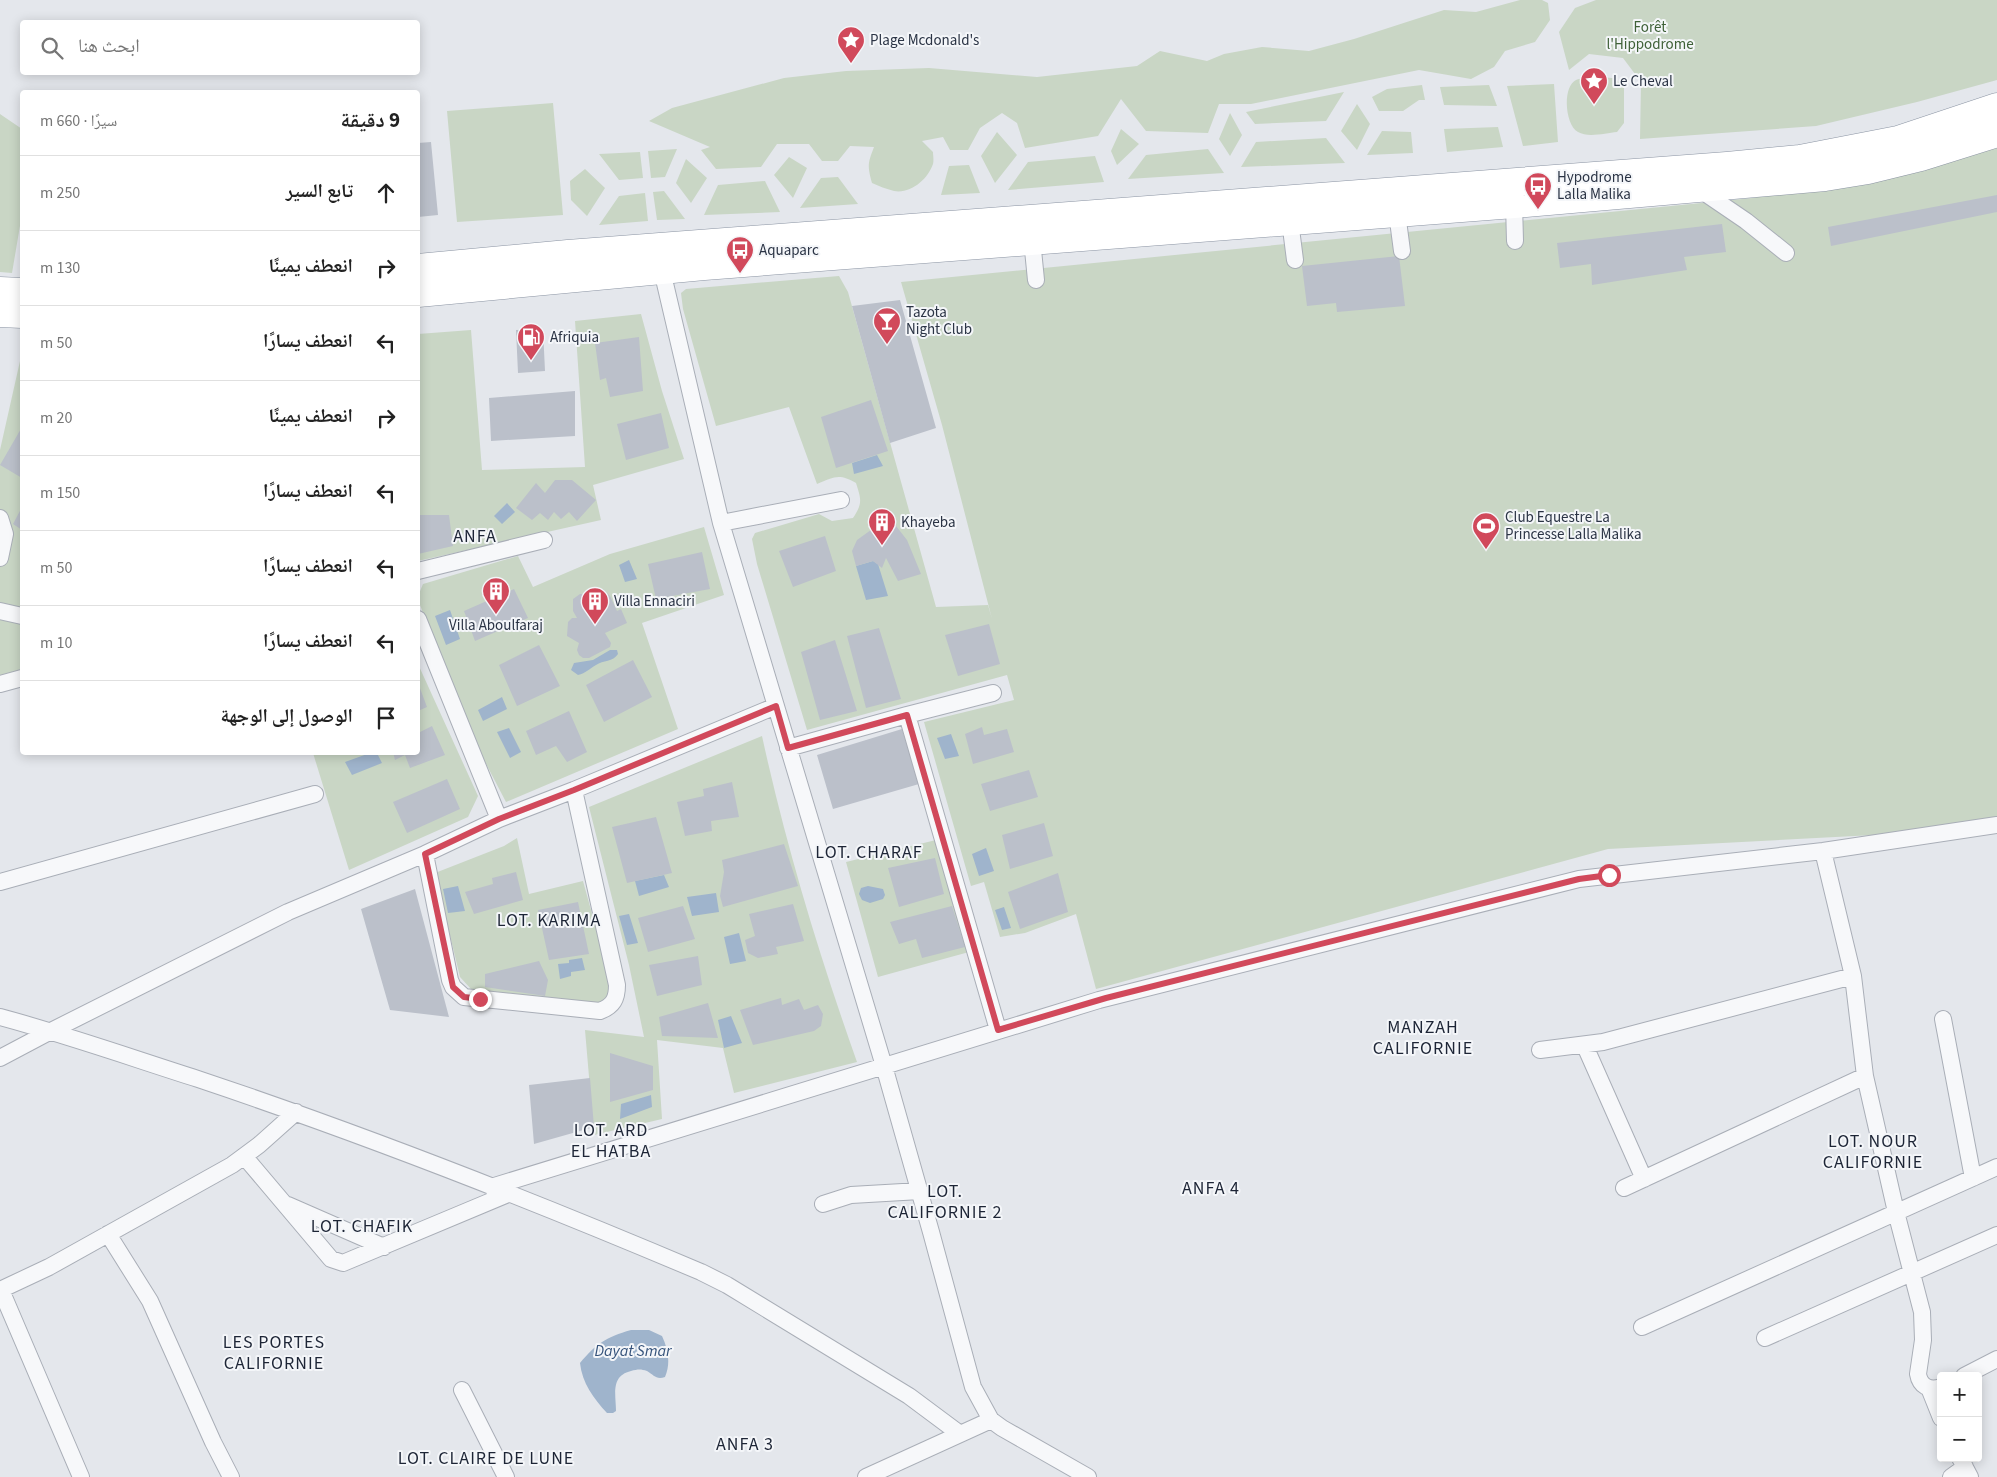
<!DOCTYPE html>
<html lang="ar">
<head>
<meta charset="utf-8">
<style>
	body { margin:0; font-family:"Source Sans 3","Noto Naskh Arabic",sans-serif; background:#f2f2f2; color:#222; direction:rtl }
	.controls { position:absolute; right:15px; bottom:15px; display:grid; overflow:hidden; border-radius:5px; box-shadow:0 2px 12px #0003 }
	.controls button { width:45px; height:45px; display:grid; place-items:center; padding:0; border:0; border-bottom:1px solid #e0e0e0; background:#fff; color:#222; font:25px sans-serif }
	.stop { position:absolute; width:15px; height:15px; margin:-11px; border:4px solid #d1495b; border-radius:50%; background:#fff }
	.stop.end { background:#d1495b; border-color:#fff; box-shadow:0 1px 5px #0008 }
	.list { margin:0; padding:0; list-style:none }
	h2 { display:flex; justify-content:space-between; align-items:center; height:65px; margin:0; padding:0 20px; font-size:21px }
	h2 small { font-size:16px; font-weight:400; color:#767676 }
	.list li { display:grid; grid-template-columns:32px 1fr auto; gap:15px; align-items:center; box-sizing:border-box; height:75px; padding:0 20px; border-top:1px solid #e0e0e0 }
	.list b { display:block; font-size:19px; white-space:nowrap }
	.list em { font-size:16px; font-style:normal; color:#767676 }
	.icon { flex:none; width:28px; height:28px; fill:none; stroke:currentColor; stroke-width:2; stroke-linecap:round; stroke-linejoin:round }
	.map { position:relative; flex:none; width:1997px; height:1477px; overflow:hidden; direction:ltr }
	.search { position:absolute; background:#fff; box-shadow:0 2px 12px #0003; left:20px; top:20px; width:400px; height:55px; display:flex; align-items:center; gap:12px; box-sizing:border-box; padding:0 18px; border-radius:5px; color:#767676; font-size:19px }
	.panel { position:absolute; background:#fff; box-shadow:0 2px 12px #0003; left:20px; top:90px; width:400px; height:665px; border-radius:5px; direction:rtl }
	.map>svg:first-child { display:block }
	.green { fill:#c9d6c5 }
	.water { fill:#9fb4cc }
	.building { fill:#bbc0ca }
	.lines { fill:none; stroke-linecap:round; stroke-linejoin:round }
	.minor-casing { stroke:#a9aeb7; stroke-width:18 }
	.trunk-casing { stroke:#8b94a3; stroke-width:29 }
	.minor { stroke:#f7f8fa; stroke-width:16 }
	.trunk { stroke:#fff; stroke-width:28 }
	.route { stroke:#d1495b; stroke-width:6 }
	.labels { text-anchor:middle; stroke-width:4; stroke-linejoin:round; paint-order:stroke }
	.park-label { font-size:15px; fill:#3f6138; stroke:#f4f6f9 }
	.poi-label { font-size:15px; fill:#2b3445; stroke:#f4f6f9; text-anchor:start }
	.water-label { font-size:16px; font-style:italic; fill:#34527a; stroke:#f4f6f9 }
	.quarter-label { font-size:18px; letter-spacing:1px; fill:#1d2536; stroke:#f4f6f9 }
</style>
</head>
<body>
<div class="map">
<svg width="1997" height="1477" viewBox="0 0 1997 1477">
	<rect width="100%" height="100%" fill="#e4e7ec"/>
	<path class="green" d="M1520,0H1542L1548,3L1550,20L1535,42L1505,51L1494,67L1471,79L1419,70L1251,104H1219L1208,133L1146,131L1121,99L1098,136L1025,148L1017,123L1002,113L980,128L968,150H950L943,137L922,141L933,152C933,155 934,160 933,164C928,179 911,194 894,191C886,189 879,186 872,183C867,165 868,163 874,147L850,146L838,161H822L809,144H777L761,167L716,169L701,150L710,147L649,121L672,108L784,78L846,71L929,68L1037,77L1137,66L1160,51L1207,61L1224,54L1262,47L1309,51L1354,39L1444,10L1476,12Z
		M1596,0H1997V80L1917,102L1816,126L1640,139L1641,82L1623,58L1589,54L1569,70L1559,32L1575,8Z
		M1615,78L1624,88V123L1617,132C1606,133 1588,138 1578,132C1565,125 1562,87 1576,80C1584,77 1606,78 1615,78Z
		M1554,84L1558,142L1523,146L1507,86Z
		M1422,85L1425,100H1419L1403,111H1379L1372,97L1387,89Z
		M1489,85L1497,106L1444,105L1440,87Z
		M1344,92L1326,121L1255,124L1246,112Z
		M553,103L563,215L457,222L447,111Z
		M1357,104L1370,124L1357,150L1341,131Z
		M1230,113L1242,135L1230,156L1219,139Z
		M0,114L22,129V214L12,273L0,272Z
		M1498,127L1503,147L1447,152L1444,129Z
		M1121,129L1139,144L1117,165L1111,151Z
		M1382,131L1411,132L1413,153L1367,155Z
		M997,132L1017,155L995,183L981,156Z
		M1326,138L1345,163L1241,167L1256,142Z
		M1997,148V820L1912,833L1608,849L1096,989L1076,914L1025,933L1000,937L984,882L971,886L924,722L1014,700L1007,675L807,730L757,564L752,539L755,533L819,514L832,521L853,518C863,503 861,499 856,483C839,473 834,477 817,484L789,407L716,426L683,309L681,293L686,289L839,276L848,292L936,607L988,605L992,619L942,425L901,282L1752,198Z
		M677,149L665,177L651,178L648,151Z
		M1208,149L1224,173L1128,179L1146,155Z
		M640,152L643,178L619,180L599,154Z
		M1095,156L1104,182L1008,190L1028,162Z
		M789,157L807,168L793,198L774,175Z
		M686,159L707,178L691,203L676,183Z
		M969,165L980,193L941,195L949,166Z
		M585,169L605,188L587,216L571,200L570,181Z
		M838,177L858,204L800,208L821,178Z
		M765,181L780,212L704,215L718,185Z
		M664,191L685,219L657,220L653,192Z
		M645,193L648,221L599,225L619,196Z
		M641,314L662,391L684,459L593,485L601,520L418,561V334L471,330L482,470L585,467L575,321Z
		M22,360V674L0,679V450L20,361Z
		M704,527L724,595L642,623L678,729L506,802L472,737L418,600V596L423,584L518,556L533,587L610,554Z
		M418,664L478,796L468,817L349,870L313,753L418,752Z
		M762,736C786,846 819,955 857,1062L734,1093L723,1048L657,1040L662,1119L594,1135L585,1030L644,1037L629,965L589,807Z
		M517,838L529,894L583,881L612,986L610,998L603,1004L482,992L471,989L460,977L435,873L504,846Z
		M936,840L969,952L878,977L846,862Z"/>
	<path class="water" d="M877,455L883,466L854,474L852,463Z
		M507,503L515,512L502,524L494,516Z
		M629,560L637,579L625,582L619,565Z
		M873,561L878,564L888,596L866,600L856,566Z
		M450,610L460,639L446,645L435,616Z
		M610,650H617L618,654C613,662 603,660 596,665C589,669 586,673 578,675L571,670L574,663L593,660Z
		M502,697L507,709L483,721L478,710Z
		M509,728L521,752L510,758L497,732Z
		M951,734L959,756L945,759L937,738Z
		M377,753L382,763L352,775L345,762L370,753Z
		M986,848L994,871L979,876L972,854Z
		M664,875L669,887L639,896L635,881Z
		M458,886L465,911L448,913L443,889Z
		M868,886L883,889L885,895L883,899L870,903L862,900L859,894L861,888Z
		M716,893L719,912L692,916L687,897Z
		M1004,907L1011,928L1002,930L995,910Z
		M629,914L638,943L627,945L619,916Z
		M739,933L746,961L730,964L724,937Z
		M582,958L585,970L571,972V976L560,979L558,964L569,963V960Z
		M731,1016L742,1043L724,1048L718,1020Z
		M651,1095L652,1107L620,1119L621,1104Z
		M631,1330H649L662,1336C668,1349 671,1363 665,1377C656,1380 654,1375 647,1371C641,1369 638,1369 631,1371C610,1376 616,1395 616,1411L613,1413H607C594,1399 582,1383 580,1363C596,1344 606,1337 631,1330Z"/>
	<path class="building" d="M431,142L438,215L418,217V143Z
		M1997,195V212L1831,246L1828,227Z
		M1722,224L1726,252L1684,257L1687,270L1592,285L1591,264L1560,268L1557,243Z
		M1399,256L1405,306L1337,312L1336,303L1307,306L1302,266Z
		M900,300L936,428L890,443L852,306Z
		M543,329L545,371L518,373L516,330Z
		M639,337L643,391L610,397L606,378L600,380L595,343Z
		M575,391V436L491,441L489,398Z
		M871,400L888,451L836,468L821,417Z
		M661,413L669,448L626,460L617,424Z
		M22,427V478L0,465Z
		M555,480H572L596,500L577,521L569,512L561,519L554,512L548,520L540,513L532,520L516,508L536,483L545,493Z
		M22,507V530L13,524Z
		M418,515H449L453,546L418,554Z
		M889,517L907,540L921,574L898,581L886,558L882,568L873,561L856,566L852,551L857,540Z
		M825,536L836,571L793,587L779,551Z
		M702,552L710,589L656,599L648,564Z
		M595,588L603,589L610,596L617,611L621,609L627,623L605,633L611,643L610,647L589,658H583L579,655L577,650L579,643L567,636L568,622L572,618H577L573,611V599L580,594H587L590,590Z
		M514,589L528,618L475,641L464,611Z
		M989,624L1000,664L958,676L945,635Z
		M879,628L901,699L866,708L847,636Z
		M835,640L857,711L820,720L801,652Z
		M539,645L560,686L517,706L499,665Z
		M633,660L652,697L604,722L586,685Z
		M418,683L427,707L418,711Z
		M569,711L587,752L567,762L556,746L536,755L526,731Z
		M432,726L445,755L410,768L405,755L395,760L393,752H418V733Z
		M982,727L984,735L1007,729L1014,752L973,764L965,734Z
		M902,729L919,784L833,809L817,755Z
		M1029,770L1038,797L990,811L981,784Z
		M447,779L460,809L407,833L393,802Z
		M732,782L739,817L711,821L712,831L685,836L677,802L704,796L703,789Z
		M656,817L672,873L627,883L612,827Z
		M1044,823L1053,856L1010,869L1002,835Z
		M784,844L798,886L723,907L720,896L724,872L722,860Z
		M935,858L944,894L899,907L888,868Z
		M516,872L523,900L474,914L465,892L493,884L492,878Z
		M1058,873L1068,912L1020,929L1008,892Z
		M415,889L449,1017L390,1010L361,909Z
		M578,902L589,954L549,960L538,910Z
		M793,904L804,941L776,947L778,954L758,958L748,953L745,940L755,936L749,914Z
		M683,906L695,939L648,952L638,918Z
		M952,906L965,947L922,958L916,939L899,944L890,922Z
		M698,956L702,985L657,996L649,965Z
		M539,961L548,980L545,996L485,987V974Z
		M781,998L782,1005L799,999L804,1010L818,1005L823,1014L821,1026L814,1031L753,1045L740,1010Z
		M708,1003L718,1038L662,1036L659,1017Z
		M610,1053L653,1066V1090L610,1102Z
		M590,1078L594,1127L534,1144L529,1085Z"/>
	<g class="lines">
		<g class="minor-casing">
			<path id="minor" d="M1699,189L1746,221L1786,253
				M1514,204L1515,241
				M1397,213L1402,251
				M1290,221L1295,260
				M1032,240L1036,280
				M660,262L721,523L884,1066L931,1232L973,1387L991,1420L1002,1428L1088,1477
				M0,518L5,534L0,558
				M721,523L841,500
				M418,571L544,540
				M0,611L22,616
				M418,619L499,819
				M0,684L22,678
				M907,715L993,693
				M788,748L907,715L998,1030
				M1823,851L1853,976L1865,1076L1896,1212L1922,1312L1923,1340L1918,1374C1920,1386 1929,1391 1941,1387
				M425,854L450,980L453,987L464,997L600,1011C613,1006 617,999 617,985L574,790
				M0,882L315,794
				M0,1017C67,1035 132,1058 198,1079C368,1136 536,1202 701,1272L727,1285L909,1396L960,1434
				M1943,1019L1973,1178
				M1585,1046L1644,1179
				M1540,1050L1603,1042L1853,976
				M0,1058L51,1031L288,912L425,854L499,819L574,790L776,706
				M244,1156L331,1259L343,1263L508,1194
				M491,1187L1099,1000L1579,879L1823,851L1997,825
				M1624,1188L1865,1076
				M823,1204L851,1195L920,1191
				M288,1205L384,1247
				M108,1234L150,1301L213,1442L231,1477
				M0,1290L49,1267L232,1165L259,1145L296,1112
				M1,1290L81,1477
				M1642,1327L1997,1167
				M1765,1338L1997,1235
				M1964,1376L1997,1359
				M1929,1388L1941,1418
				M462,1390L506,1477
				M1960,1458L1970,1477
				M866,1477L991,1420
				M1951,1477L1965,1467"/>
		</g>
		<g class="trunk-casing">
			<path id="trunk" d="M418,268L568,254L1727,166L1800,159L1898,140L1997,107
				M0,291L22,292
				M418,293L704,266L1514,204L1825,177L1868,170L1921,157L1997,133
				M0,313L22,314"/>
		</g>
		<use href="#minor" class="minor"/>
		<use href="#trunk" class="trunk"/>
	</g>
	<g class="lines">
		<path class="route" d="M480,999L464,997L453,987L425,854L499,819L574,790L776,706L788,748L907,715L998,1030L1106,998L1579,879L1609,875"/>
	</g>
	<defs>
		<g id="sight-pin" transform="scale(1.4375)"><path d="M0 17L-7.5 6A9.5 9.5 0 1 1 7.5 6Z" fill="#d1495b" stroke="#f4f6f9"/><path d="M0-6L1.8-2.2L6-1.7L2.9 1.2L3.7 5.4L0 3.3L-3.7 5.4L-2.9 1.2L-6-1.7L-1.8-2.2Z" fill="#fff"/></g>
		<g id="bus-pin" transform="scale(1.4375)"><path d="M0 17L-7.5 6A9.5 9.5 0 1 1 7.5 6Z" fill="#d1495b" stroke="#f4f6f9"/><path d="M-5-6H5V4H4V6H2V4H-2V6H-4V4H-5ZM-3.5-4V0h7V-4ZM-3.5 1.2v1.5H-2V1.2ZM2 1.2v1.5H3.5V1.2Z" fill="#fff"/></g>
		<g id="bar-pin" transform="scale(1.4375)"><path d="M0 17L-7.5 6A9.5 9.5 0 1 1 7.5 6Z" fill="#d1495b" stroke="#f4f6f9"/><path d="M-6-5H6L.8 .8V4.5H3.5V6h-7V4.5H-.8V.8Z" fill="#fff"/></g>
		<g id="fuel-pin" transform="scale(1.4375)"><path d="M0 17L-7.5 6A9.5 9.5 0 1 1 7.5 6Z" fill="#d1495b" stroke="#f4f6f9"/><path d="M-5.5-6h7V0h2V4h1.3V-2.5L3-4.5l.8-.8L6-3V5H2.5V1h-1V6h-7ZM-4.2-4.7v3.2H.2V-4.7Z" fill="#fff"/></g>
		<g id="building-pin" transform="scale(1.4375)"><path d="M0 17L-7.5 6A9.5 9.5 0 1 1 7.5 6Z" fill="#d1495b" stroke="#f4f6f9"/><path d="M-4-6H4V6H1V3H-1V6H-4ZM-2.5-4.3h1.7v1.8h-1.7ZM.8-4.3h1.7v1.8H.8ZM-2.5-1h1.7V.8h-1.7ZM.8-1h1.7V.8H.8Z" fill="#fff"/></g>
		<g id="stadium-pin" transform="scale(1.4375)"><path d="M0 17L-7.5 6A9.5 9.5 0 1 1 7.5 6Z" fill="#d1495b" stroke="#f4f6f9"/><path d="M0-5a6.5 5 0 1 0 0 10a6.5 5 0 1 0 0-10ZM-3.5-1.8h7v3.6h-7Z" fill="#fff"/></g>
	</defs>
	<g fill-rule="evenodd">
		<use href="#sight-pin" x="851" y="40"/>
		<use href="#sight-pin" x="1594" y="81"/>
		<use href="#bus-pin" x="1538" y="186"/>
		<use href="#bus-pin" x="740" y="250"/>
		<use href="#bar-pin" x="887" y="321"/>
		<use href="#fuel-pin" x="531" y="337"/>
		<use href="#building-pin" x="882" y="522"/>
		<use href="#stadium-pin" x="1486" y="526"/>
		<use href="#building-pin" x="496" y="591"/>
		<use href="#building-pin" x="595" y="601"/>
	</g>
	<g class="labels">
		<g class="park-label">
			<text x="1650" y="32">Forêt<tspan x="1650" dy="17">l'Hippodrome</tspan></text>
		</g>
		<g class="poi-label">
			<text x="870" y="45">Plage Mcdonald's</text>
			<text x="1613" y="86">Le Cheval</text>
			<text x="1557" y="182">Hypodrome<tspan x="1557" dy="17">Lalla Malika</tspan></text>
			<text x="759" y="255">Aquaparc</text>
			<text x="906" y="317">Tazota<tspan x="906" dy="17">Night Club</tspan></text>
			<text x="550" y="342">Afriquia</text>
			<text x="1505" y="522">Club Equestre La<tspan x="1505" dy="17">Princesse Lalla Malika</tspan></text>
			<text x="901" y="527">Khayeba</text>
			<text x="614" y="606">Villa Ennaciri</text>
			<text x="496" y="630" text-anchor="middle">Villa Aboulfaraj</text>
		</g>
		<g class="water-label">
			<text x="633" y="1356">Dayat Smar</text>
		</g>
		<g class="quarter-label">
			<text x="475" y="542">ANFA</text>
			<text x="869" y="858">LOT. CHARAF</text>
			<text x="549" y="926">LOT. KARIMA</text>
			<text x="1423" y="1033">MANZAH<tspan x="1423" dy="21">CALIFORNIE</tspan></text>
			<text x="611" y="1136">LOT. ARD<tspan x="611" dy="21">EL HATBA</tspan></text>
			<text x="1873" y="1147">LOT. NOUR<tspan x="1873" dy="21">CALIFORNIE</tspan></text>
			<text x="1211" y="1194">ANFA 4</text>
			<text x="945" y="1197">LOT.<tspan x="945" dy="21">CALIFORNIE 2</tspan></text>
			<text x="362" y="1232">LOT. CHAFIK</text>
			<text x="274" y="1348">LES PORTES<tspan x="274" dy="21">CALIFORNIE</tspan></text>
			<text x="745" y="1450">ANFA 3</text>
			<text x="486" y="1464">LOT. CLAIRE DE LUNE</text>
		</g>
	</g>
</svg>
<div class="controls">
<button>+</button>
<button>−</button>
</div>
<div class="stop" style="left:1609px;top:875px"></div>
<div class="stop end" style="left:480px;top:999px"></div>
<div class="search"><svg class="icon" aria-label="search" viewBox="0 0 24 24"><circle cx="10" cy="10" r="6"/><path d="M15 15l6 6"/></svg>ابحث هنا</div>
<section class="panel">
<h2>9 دقيقة<small>سيرًا · 660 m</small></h2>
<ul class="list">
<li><svg class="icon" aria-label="ahead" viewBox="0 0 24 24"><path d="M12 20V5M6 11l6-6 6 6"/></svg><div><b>تابع السير</b></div><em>250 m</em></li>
<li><svg class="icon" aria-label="right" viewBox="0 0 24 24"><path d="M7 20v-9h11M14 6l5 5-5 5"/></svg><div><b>انعطف يمينًا</b></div><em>130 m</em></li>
<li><svg class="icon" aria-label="left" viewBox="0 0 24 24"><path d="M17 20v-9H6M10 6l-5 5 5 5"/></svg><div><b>انعطف يسارًا</b></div><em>50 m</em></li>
<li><svg class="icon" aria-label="right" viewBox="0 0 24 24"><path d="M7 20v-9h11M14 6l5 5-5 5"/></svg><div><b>انعطف يمينًا</b></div><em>20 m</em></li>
<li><svg class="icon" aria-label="left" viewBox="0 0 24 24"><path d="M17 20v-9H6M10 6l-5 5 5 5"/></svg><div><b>انعطف يسارًا</b></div><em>150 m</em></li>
<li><svg class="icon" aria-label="left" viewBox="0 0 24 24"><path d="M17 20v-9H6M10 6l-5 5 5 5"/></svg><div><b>انعطف يسارًا</b></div><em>50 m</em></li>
<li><svg class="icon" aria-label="left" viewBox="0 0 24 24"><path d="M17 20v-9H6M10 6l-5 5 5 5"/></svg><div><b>انعطف يسارًا</b></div><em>10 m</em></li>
<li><svg class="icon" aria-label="arrive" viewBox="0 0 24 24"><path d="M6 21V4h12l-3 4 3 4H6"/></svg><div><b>الوصول إلى الوجهة</b></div></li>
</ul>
</section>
</div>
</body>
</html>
